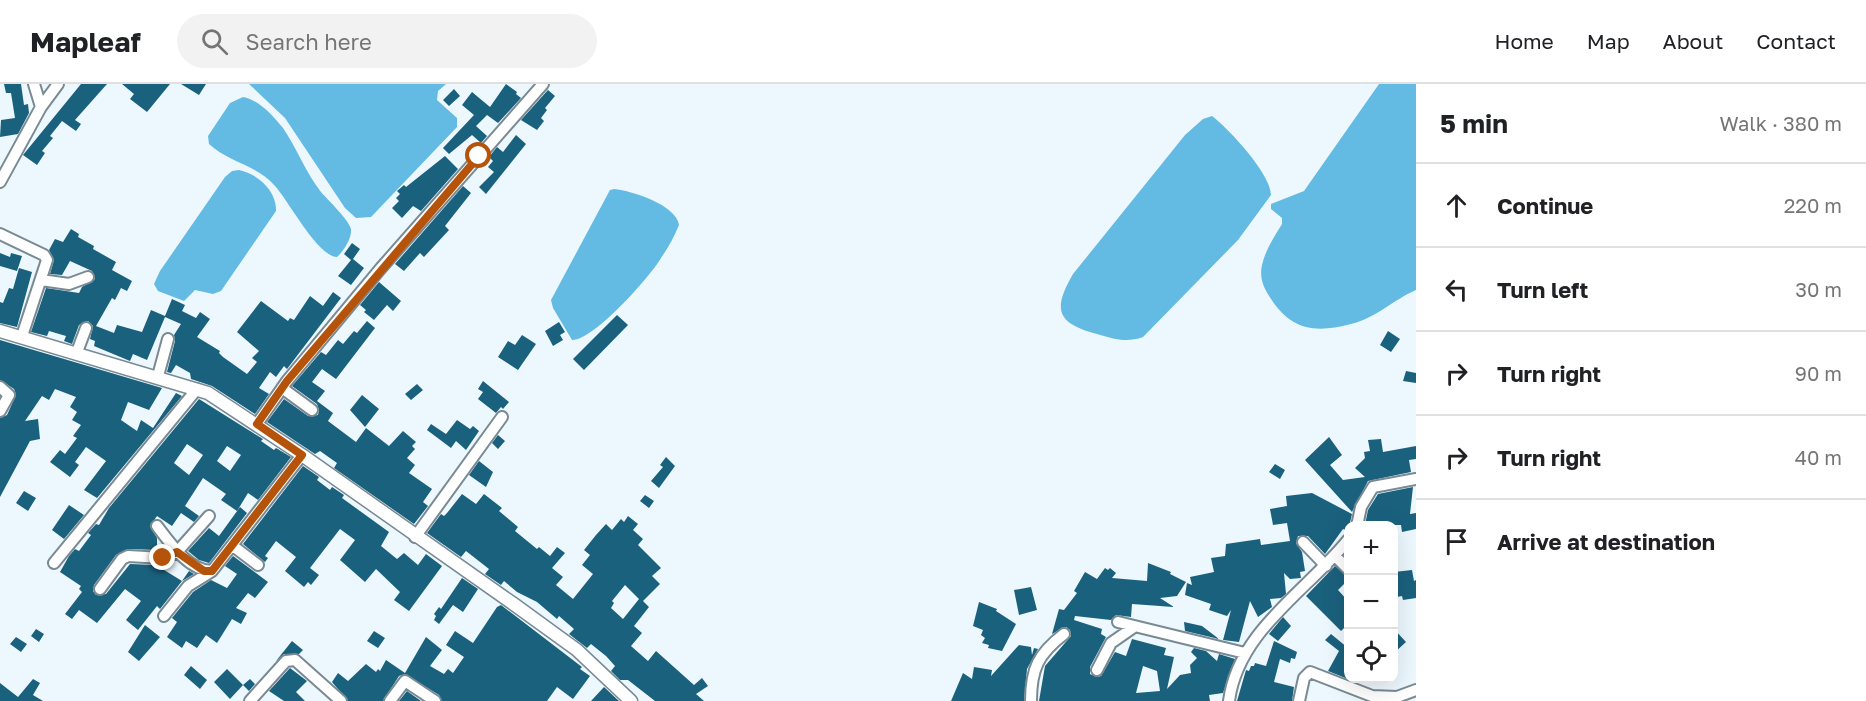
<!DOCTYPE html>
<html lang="en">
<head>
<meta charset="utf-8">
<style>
	body { margin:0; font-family:"Golos Text",sans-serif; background:#f2f2f2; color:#202124 }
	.controls { position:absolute; right:18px; bottom:18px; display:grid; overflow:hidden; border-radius:12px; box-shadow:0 6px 24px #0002 }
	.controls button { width:54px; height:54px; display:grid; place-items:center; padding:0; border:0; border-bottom:2px solid #e0e0e0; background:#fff; color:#202124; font:30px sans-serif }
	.stop { position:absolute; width:18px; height:18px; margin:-14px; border:4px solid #b45309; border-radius:50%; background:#fff }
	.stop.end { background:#b45309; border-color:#fff; box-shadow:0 2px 6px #0008 }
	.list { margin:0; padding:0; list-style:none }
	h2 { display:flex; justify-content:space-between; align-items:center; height:78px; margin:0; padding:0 24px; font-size:26px }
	h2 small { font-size:20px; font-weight:400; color:#757577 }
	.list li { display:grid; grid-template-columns:39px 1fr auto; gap:18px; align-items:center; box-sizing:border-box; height:84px; padding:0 24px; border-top:2px solid #e0e0e0 }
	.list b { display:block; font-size:22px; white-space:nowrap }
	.list em { font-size:20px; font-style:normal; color:#757577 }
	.icon { flex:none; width:33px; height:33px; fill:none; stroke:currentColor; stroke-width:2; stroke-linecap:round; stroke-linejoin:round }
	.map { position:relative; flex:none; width:1416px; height:617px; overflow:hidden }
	header { display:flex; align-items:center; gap:36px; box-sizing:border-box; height:84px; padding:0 30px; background:#fff; border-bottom:2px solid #e0e0e0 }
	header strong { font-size:28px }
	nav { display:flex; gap:33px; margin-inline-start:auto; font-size:21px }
	.search { width:420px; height:54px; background:#f2f2f2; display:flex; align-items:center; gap:15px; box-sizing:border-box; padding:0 21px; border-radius:33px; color:#757577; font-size:22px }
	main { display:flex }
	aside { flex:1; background:#fff }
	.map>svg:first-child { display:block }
	.water { fill:#63bae3 }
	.building { fill:#1a617e; fill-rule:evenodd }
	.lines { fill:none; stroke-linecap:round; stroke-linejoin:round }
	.minor-casing { stroke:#798a93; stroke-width:14 }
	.tertiary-casing { stroke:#798a93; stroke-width:15 }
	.minor { stroke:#fff; stroke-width:10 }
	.tertiary { stroke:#fff; stroke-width:12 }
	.route { stroke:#b45309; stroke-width:8 }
</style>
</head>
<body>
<header>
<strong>Mapleaf</strong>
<div class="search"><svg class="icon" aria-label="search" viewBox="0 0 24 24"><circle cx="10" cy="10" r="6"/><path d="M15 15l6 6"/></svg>Search here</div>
<nav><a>Home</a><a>Map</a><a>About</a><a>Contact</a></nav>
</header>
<main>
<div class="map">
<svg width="1416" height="617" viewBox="0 0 1416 617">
	<rect width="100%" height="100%" fill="#edf8fe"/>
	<path class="water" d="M249,0H446L438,7L437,16L457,34V43L371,133L356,134L345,124L285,34Z
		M1379,0H1416V206C1393,216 1376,234 1351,240C1316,249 1292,247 1271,215C1264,204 1259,195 1262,181C1265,167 1274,153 1282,140V134L1271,125V120L1304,107Z
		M243,13C259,16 273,32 283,44C296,63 306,89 321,108C328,116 349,136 351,145C352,154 344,167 337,173C318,173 288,116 275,102C257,81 228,78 209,60L208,52L230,19Z
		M1212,32C1229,45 1271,90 1271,111L1238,156L1143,253C1126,259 1114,255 1097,250C1057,239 1052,226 1073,190L1185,51L1203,35Z
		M239,86C258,90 277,107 276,127L221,207L213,210L195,206L184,217L158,207L154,200L160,187L225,93L232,87Z
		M614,105C633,107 676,121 679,141C674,153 668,164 661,174C650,193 593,257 572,256L553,224L551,216L610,106Z"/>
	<path class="building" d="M4,0H21L24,21L28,20L29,29L18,50L0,53L1,36L15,34L11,9H6Z
		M81,0H107L75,36L81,40L76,47L62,37L50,52L53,54L42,67L45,69L37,81L23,71Z
		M122,0H170L147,28L130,15L134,10Z
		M181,0H206L199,11Z
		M506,0L517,8L516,10L521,14L498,39L487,31L476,42L487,52L481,59L472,51L449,70L443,64L474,31L462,21L472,8L490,23Z
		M454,5L460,12L449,22L443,16Z
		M548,6L555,12L545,24L547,26L541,34L544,37L537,46L521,36Z
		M516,51L526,60L486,110L479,103L494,88L488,83L493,77L489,73L497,63L503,68Z
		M445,72L458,85L421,127L413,122L402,134L392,124L399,117L396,114L400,110L397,107L404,101L406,103Z
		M463,102L471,109L445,142L449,146L424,173L420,169L404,187L395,180Z
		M71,145L79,150L78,153L94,162L93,165L116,178L112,186L132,197L127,207L121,204L115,216L112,214L96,242L114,249L117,241L142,248L151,226L165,232L172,215L185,221L182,227L196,234L200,228L210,235L197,253L220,267L219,269L223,273L247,290L257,278L252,274L259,267L237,248L261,217L288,237L290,234L294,236L310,212L323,222L333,208L341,214L287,285L284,282L276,293L270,288L259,304L269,310L255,330L212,302L191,295L190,289L176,281L171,289L167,288L175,257L174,251L181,240L165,233L147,276L133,270L130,277L94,262L95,257L90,255L93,242L88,237L79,241L72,260L64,257L66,252L49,247L47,252L31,248L46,204L79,209L82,203L95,195L92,187L70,177L62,191L50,190L54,176L49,166L55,155L63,158Z
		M352,159L360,165L353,175L364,184L351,201L338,192L351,176L344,170Z
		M0,169L10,173L11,169L22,172L17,187L0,182Z
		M19,184L32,188L17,243L0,239V218L3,219L9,204L13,205Z
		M379,198L401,217L393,227L387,221L374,236L364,228L366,226L360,221Z
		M617,231L628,241L584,286L573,275Z
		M367,237L375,244L336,295L322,285L312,298L325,307L317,317L333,329L328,337L356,358L366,344L389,362L403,347L416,358L412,362L415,365L407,374L415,381L409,389L432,405L423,418L428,422L414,440L334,384L337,379L320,367L315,370L267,338L284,315L308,332L318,331L319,326L317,320L292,302L321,268L326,271L338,256L343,260L354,247L357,249Z
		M559,238L565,248L560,251L563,256L553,262L545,247Z
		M1388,247L1400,255L1391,268L1380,261Z
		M522,251L536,260L518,286L498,273L508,257L515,261Z
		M0,256L162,304L149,326L128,318L121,336L137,347L141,336L153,344L176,309L182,312L97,414L84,406L106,377L86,363L75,378L79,381L70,393L50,378L60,366L65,370L77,354L73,352L81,341L72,336L77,328L70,323L76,313L55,305L49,316L42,312L25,337L38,335L40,355L30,357L0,413V334L7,331L16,311L14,305L0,296Z
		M1406,287L1416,289V299L1403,297Z
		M483,297L509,318L503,325L501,323L496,329L478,315L483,308L478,305Z
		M417,300L423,306L411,316L405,310Z
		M362,311L379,325L365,343L350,326Z
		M199,315L263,355L261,357L274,366L276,364L291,373L258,416L248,409L237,427L221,416L226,410L203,394L185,422L199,432L194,438L181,429L172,442L157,432L150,442L157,454V466L128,465L116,471L94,501L93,507L96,511L106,510L130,480L156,481L182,497L189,487L194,490L182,497L160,525L157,522L138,546L126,536L141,517L125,505L97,539L79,526L72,535L65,530L82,508L79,505L81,502L60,488L69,472L75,465L79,467L91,451L88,449L96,440L99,441L109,424ZM187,360L203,371L189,391L174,379ZM227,362L241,371L230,387L217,377Z
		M457,336L470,345L473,342L479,347L466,366L456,357L451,364L427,346L431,340L446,350Z
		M498,351L505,357L498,365L492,359Z
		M1329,353L1342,371L1330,381L1343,396L1365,393L1355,384L1365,374L1364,368L1370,367L1368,356L1381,355L1383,368L1416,362V375L1409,376L1411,388L1368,397L1352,428L1305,376Z
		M666,373L675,382L659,404L651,397L663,383L660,381Z
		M479,377L493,388L486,403L469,391Z
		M1275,380L1285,386L1280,395L1269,388Z
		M303,382L319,393L317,396L330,406L332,403L344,411L342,414L389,448L381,462L397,475L404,469L418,481L426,470L442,482L409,527L394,516L400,508L376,485L365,498L340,476L355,456L340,445L310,484L319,491L311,501L308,498L304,503L285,487L296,473L276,457L265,472L268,474L265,478L243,460Z
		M1413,403L1410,430L1416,429V445L1402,448L1401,441H1365L1368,426L1378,410Z
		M24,407L36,414L28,427L16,419Z
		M1312,409L1352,430L1348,447L1343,445L1325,470L1308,452H1298L1296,459L1302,468L1305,487L1300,488L1301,494L1290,495L1284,489L1286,510L1281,514L1270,515L1272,523L1258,533L1250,517L1239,558L1223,556L1231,526L1227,532L1209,526L1211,520L1185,511L1187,499L1192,501L1190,493L1214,488L1211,474L1225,472L1226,460L1260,455L1261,461L1290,457L1287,439L1273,441L1270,425L1287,422L1286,412Z
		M462,410L476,420L484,410L502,424L499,427L518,443L515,447L537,465L539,463L550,472L557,463L565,469L552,484L563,493L556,501L573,515L593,490L582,481L590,471L584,466L596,451L606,440L612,446L621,435L624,438L628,432L638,440L633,446L643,455L638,461L661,484L652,492L660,500L643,517L649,523L634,542L642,549L631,562L648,577L656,567L694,601L702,594L708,602L696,610L704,617H655L628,596H620L611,587L615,582L606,572L591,560L587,564L569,550L574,545L559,532L557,535L537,518L517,508L504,497L501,501L485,490L489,485L466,467L461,473L427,449L441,430L444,432L447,429ZM625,501L639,515L623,535L611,524L614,519L612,517Z
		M645,411L654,417L649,424L640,417Z
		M69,421L84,431L64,455L52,446Z
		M240,423L247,429L209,479L199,476L188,467L209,444L219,452Z
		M233,472L268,498L255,514L248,509L236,524L247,529L241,540L232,535L217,559L206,551L197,564L186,557L182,564L167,553L177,538L172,534L193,508L211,496L227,504L237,490L225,482Z
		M1148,479L1171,488L1170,490L1186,498L1177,512L1160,514L1174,523L1132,520L1131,533L1116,531L1111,536L1075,532L1074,536L1102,545L1101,550L1106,553L1090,583V590L1097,593L1101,592L1115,568L1126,572L1132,555L1166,564L1164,571L1174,573L1167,605L1180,591L1191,589L1190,581L1197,574L1191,568L1194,564L1206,567L1217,577L1219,570L1235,575L1223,609L1209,611L1210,617H1039L1045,582L1071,552L1070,546L1066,543L1052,550L1059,525L1064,526L1077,509L1074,507L1085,488L1097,495L1105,484L1108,486L1110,484L1116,489L1112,494L1147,497ZM1143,582L1157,587L1160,607L1136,609Z
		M1335,482L1348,492V496L1338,506L1348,517V540L1341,547L1306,512Z
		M1412,486L1414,497L1416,496V514L1403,516L1402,512L1397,513V507L1394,508V488Z
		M462,494L478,505L463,528L453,521L439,540L434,536L436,532L434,530L439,523L441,525Z
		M1031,503L1037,526L1019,531L1014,506Z
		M979,518L997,525L996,527L1016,540L1002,567L988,564L989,561L982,559L985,554L981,551L983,546L973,542Z
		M501,521L582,583L580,585L590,592L573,615L557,603L547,617H442L439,611L405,590L399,592L383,617H348L332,598L338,589L348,597L366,580L376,588L378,585L380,587L386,576L405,589L426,553L442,566L430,582L444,590L448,585L453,589L464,573L446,561L455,547L473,559L497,523Z
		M1283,533L1291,542L1278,557L1269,550Z
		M1184,538L1202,542L1219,555L1185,547Z
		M145,541L160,553L139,577L128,568Z
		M36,545L44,550L39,558L31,552Z
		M1394,545L1406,558L1394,569Z
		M374,547L385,554L378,564L367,557Z
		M1331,550L1348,564V595L1328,587L1339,567L1325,556Z
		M16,553L27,560L21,568L10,560Z
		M292,557L303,566L299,570H284L276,577Z
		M1274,557L1297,568L1295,575L1291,574L1290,579L1280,575L1274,598L1294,603L1292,617H1237L1246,586L1249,587L1251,582H1254L1255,579L1266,582Z
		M1019,561L1031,563L1032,571L1034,564L1038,565L1027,585L1024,617H951L963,589L972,595L974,583L992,586L991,592Z
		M191,582L207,596L200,605L184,591Z
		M290,584L307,597L296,608L305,617H284L269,607Z
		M227,585L243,601L230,615L214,598Z
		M33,595L40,599L33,611L43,617H0V599L18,613Z
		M250,595L255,600L249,607L243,601Z
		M604,603L619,617H591Z
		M407,607L421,617H399Z"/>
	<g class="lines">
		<g class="minor-casing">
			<path id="minor" d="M34,0L41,23
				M0,98L41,23L58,0
				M0,150L44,171L47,176L22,252
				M41,196L69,200L88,193
				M77,268L86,244
				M158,292L168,255
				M0,303L9,311L0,327
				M282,304L312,326
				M257,340L287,297L381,184L543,0
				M157,442C170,459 189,487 212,487
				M1357,442L1361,423L1373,403L1416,395
				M415,453L502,333
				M1303,458L1326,482
				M233,462L258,481
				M1335,472L1348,485
				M54,479L197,305
				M100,505L122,475L128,472L163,474L177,468L209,432
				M164,532L188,502L212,487L302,371
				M1118,538L1245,569
				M1097,586L1111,559L1134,543
				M250,617L286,577L295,576L341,617
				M390,617L405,597L435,617
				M1031,617C1031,585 1038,570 1064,550
				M1229,617C1238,547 1307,507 1348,456
				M1299,617L1304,594L1310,588L1372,612L1397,613L1416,606"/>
		</g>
		<g class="tertiary-casing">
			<path id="tertiary" d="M0,247L208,309L302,371L515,521L577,566L631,617"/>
		</g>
		<use href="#minor" class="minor"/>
		<use href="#tertiary" class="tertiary"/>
	</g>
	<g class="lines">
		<path class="route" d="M163,474L177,468L204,487H212L302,371L257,340L287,297L479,72"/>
	</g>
</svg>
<div class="controls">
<button>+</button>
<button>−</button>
<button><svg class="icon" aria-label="locate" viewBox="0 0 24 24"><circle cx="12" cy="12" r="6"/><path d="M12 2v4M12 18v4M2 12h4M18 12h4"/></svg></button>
</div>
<div class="stop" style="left:479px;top:72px"></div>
<div class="stop end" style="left:163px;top:474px"></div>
</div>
<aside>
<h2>5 min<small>Walk · 380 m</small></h2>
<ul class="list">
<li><svg class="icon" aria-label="ahead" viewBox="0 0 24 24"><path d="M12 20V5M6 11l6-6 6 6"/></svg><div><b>Continue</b></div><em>220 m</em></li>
<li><svg class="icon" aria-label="left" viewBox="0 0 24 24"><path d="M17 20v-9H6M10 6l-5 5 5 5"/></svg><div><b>Turn left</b></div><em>30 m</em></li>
<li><svg class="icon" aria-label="right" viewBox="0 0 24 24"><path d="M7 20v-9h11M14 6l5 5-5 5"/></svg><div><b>Turn right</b></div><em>90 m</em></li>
<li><svg class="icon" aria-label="right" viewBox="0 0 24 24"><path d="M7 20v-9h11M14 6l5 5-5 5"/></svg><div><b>Turn right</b></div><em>40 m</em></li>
<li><svg class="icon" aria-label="arrive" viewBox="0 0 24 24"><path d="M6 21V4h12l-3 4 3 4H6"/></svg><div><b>Arrive at destination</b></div></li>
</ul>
</aside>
</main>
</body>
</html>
